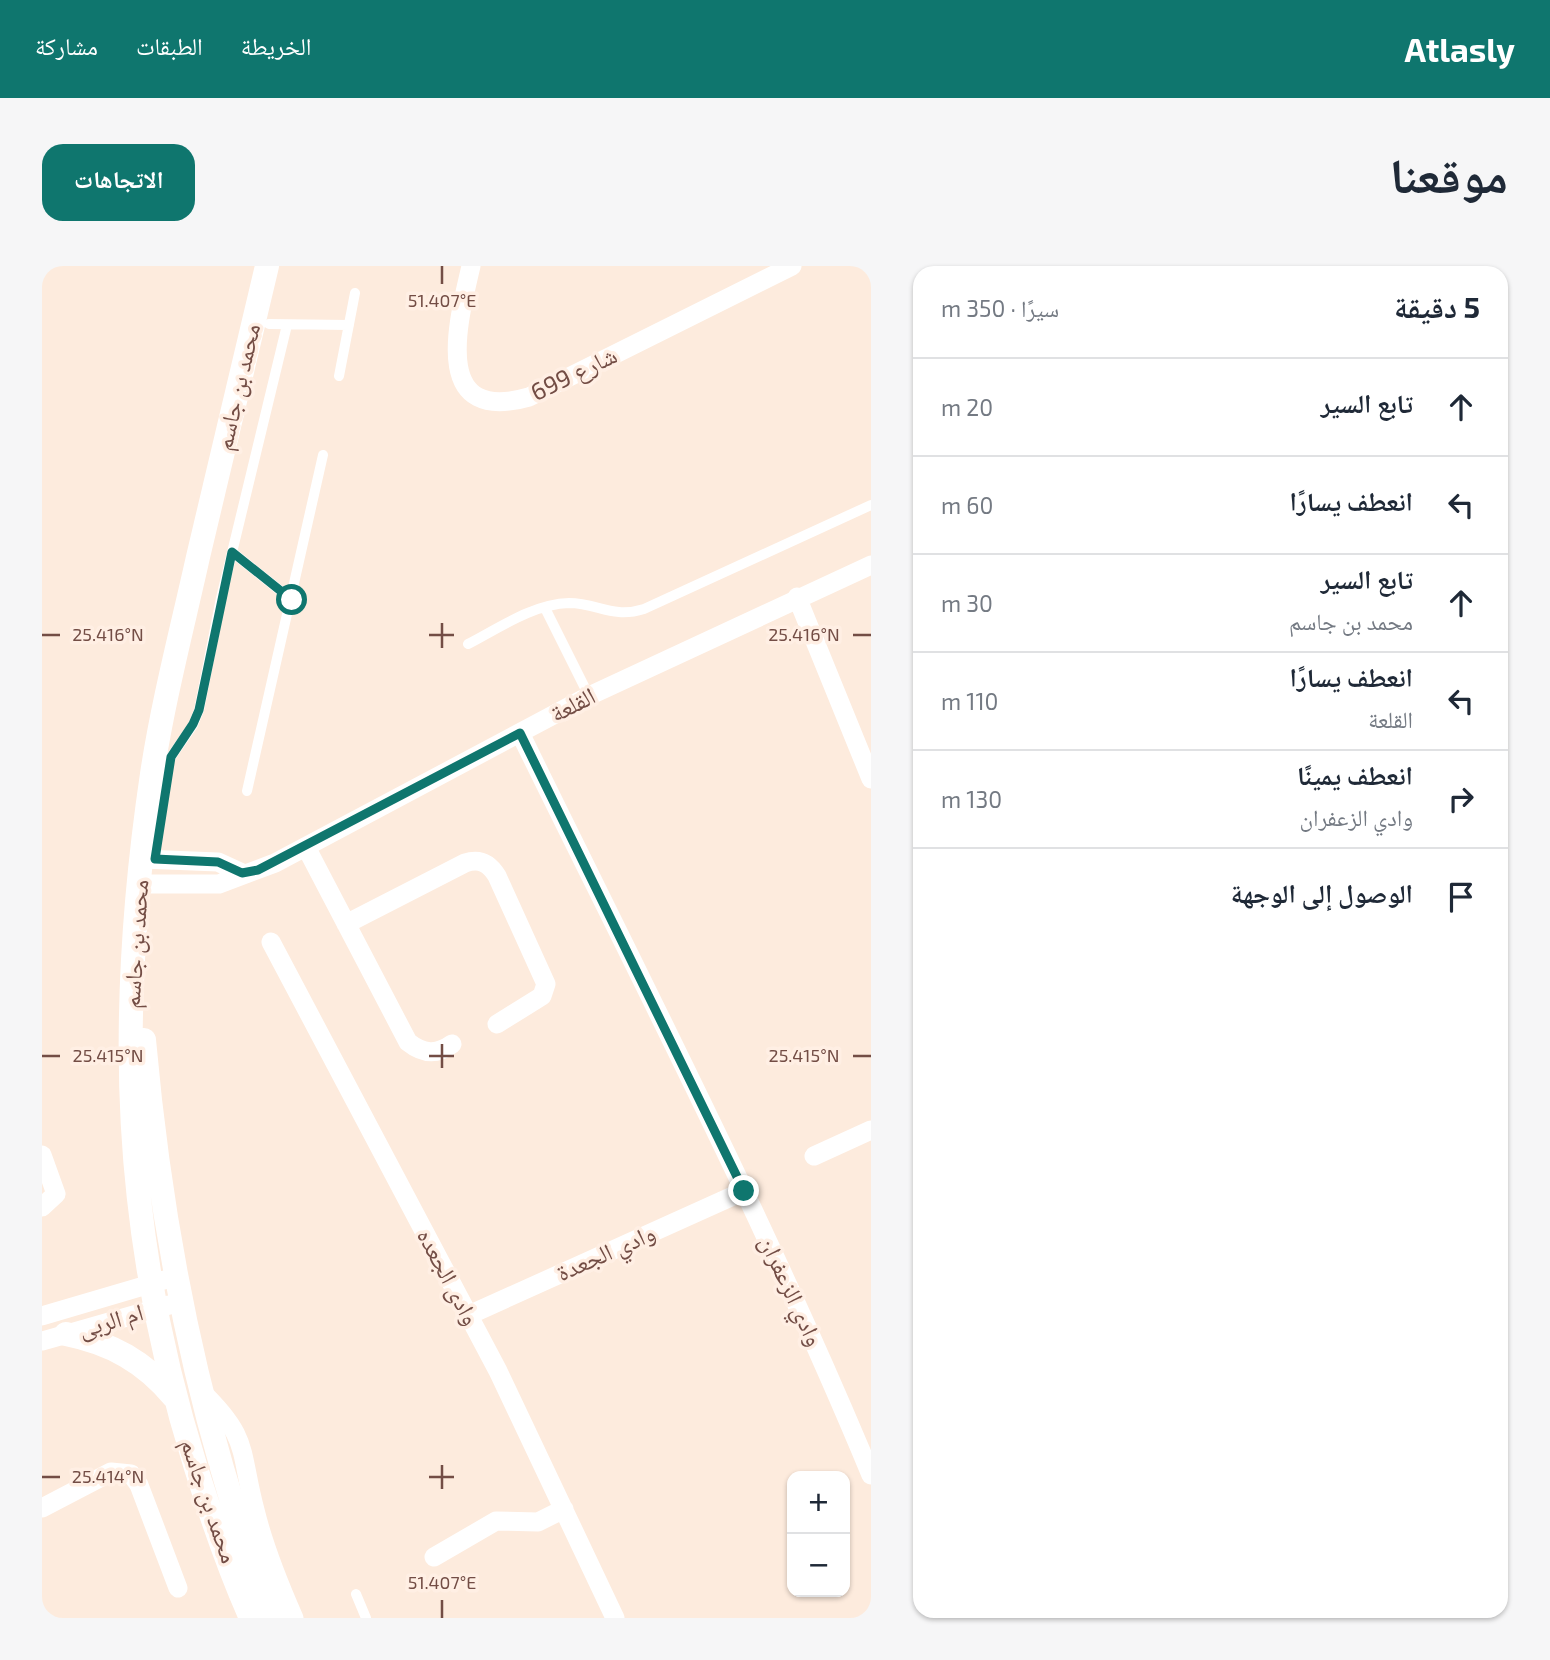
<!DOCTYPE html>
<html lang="ar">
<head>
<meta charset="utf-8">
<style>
	body { margin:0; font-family:"Exo 2","Noto Naskh Arabic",sans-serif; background:#f6f6f7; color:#1f2937; direction:rtl }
	.controls { position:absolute; right:21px; bottom:21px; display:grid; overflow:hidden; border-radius:14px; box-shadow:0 2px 5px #0004 }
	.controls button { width:63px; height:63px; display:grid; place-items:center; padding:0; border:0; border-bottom:2px solid #e0e1e3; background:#fff; color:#1f2937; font:35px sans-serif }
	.stop { position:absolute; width:21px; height:21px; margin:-16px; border:5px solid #0f766e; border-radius:50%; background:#fff }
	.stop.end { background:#0f766e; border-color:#fff; box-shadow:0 2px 7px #0008 }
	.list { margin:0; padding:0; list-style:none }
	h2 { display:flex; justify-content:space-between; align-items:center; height:91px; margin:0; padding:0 28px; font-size:30px }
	h2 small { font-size:23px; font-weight:400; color:#747a83 }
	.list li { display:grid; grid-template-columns:46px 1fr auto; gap:21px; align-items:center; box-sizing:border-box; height:98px; padding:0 28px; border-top:2px solid #e0e1e3 }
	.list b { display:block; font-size:26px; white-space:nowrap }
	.list p { margin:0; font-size:23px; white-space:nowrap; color:#747a83 }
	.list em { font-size:23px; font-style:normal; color:#747a83 }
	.icon { flex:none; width:38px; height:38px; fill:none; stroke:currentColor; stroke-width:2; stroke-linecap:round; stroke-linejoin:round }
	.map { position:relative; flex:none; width:829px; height:1352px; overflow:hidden; direction:ltr; border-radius:21px }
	header { display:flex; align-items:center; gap:42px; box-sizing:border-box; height:98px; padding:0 35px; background:#0f766e; color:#fff }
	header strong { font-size:33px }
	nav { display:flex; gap:38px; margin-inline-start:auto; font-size:24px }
	.intro { display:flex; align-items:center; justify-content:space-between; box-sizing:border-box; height:168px; padding:0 42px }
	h1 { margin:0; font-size:49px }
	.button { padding:18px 32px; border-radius:21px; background:#0f766e; color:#fff; font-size:24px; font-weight:700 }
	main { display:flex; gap:42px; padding:0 42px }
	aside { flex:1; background:#fff; border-radius:21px; box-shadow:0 2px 5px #0004 }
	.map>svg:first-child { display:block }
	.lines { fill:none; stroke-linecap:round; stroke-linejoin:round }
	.service { stroke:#fff; stroke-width:10 }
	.minor { stroke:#fff; stroke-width:19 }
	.tertiary { stroke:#fff; stroke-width:24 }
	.route { stroke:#0f766e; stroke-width:9 }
	.ticks { fill:none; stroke:#734d45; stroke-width:2.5 }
	.labels { text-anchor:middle; stroke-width:7; stroke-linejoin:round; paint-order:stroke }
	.street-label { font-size:24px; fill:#734d45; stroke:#ffefe4 }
	.ticks-label { font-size:18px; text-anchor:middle; fill:#734d45; stroke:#ffefe4; stroke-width:7; stroke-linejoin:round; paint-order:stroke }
</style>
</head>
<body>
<header>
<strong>Atlasly</strong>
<nav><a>الخريطة</a><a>الطبقات</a><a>مشاركة</a></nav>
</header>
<div class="intro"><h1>موقعنا</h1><a class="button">الاتجاهات</a></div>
<main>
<aside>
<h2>5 دقيقة<small>سيرًا · 350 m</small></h2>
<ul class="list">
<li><svg class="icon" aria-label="ahead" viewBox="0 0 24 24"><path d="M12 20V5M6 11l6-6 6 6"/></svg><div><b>تابع السير</b></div><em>20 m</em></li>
<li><svg class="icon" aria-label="left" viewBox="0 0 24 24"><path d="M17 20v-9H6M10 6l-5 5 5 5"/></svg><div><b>انعطف يسارًا</b></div><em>60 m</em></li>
<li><svg class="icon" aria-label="ahead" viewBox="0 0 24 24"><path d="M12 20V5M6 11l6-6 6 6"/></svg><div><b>تابع السير</b><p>محمد بن جاسم</p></div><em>30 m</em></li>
<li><svg class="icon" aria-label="left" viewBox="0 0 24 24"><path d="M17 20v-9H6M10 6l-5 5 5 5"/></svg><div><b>انعطف يسارًا</b><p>القلعة</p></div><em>110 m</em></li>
<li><svg class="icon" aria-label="right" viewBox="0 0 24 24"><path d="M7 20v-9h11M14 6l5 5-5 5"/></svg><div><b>انعطف يمينًا</b><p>وادي الزعفران</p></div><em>130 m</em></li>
<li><svg class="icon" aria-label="arrive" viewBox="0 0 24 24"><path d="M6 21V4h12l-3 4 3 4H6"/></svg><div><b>الوصول إلى الوجهة</b></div></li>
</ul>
</aside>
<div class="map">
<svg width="829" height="1352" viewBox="0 0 829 1352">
	<rect width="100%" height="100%" fill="#fdebdd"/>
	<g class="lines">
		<path class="service" d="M227,58L307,59
			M297,110L313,27
			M190,286L250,334
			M503,342L547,430
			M426,378C457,362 491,338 527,337C556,337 570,353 602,343L829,239
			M129,491L151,459L157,444L179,332L245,59
			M205,525L281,189
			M314,1328L324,1352"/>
		<path class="minor" d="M429,0C416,56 388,159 487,131L750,0
			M755,331L829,513
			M478,467C598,712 724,956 829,1209
			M264,581L366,776C381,788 395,789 410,778
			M100,593L176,596L200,607
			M97,618H177L233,597L547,430L829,299
			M304,658L423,597C438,592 447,597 455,610L504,718L500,730L455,758
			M229,676L456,1105L573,1352
			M0,889L14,928L0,941
			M772,890L829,864
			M427,1049L702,925
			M0,1050L122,1014
			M0,1075L127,1039
			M158,1124C208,1172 197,1183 213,1244C222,1281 237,1318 252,1352
			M0,1242L69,1206L89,1208L97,1219L136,1322
			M392,1291L454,1255L496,1256L522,1243"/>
		<path class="tertiary" d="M102,774C115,920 139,1061 180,1202C195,1252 210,1304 232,1352
			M24,1068C69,1077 103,1096 132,1131
			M209,1352C187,1303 170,1253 154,1202C80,966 74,752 110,508C121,435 140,363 156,291C179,194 202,97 225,0"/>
	</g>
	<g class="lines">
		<path class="route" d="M250,334L190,286L157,444L151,458L129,491L113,593L176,596L200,607L216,604L478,467L702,925"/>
	</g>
	<path class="ticks" d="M400,0V18M400,357V382M0,369H18M387,369H412M811,369H829M400,778V802M0,790H18M387,790H412M811,790H829M400,1199V1223M0,1211H18M387,1211H412M400,1334V1352"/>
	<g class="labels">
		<g class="street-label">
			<text transform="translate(532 108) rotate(-26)" y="8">شارع 699</text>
			<text transform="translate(196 121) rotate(-77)" y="8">محمد بن جاسم</text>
			<text transform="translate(531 439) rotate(-27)" y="8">القلعة</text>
			<text transform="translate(94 678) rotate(-86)" y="8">محمد بن جاسم</text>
			<text transform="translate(564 987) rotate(-24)" y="8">وادي الجعدة</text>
			<text transform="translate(406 1011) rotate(62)" y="8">وادى الجعده</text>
			<text transform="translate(749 1025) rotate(65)" y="8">وادي الزعفران</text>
			<text transform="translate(69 1055) rotate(-16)" y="8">ام الربى</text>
			<text transform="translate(167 1235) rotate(71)" y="8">محمد بن جاسم</text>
		</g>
	</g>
	<g class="ticks-label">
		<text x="400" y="41">51.407°E</text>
		<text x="66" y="375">25.416°N</text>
		<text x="762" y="375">25.416°N</text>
		<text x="66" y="796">25.415°N</text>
		<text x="762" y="796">25.415°N</text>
		<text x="66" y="1217">25.414°N</text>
		<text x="400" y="1323">51.407°E</text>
	</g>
</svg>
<div class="controls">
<button>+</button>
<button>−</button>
</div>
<div class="stop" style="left:250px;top:334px"></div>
<div class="stop end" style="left:702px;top:925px"></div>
</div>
</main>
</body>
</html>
